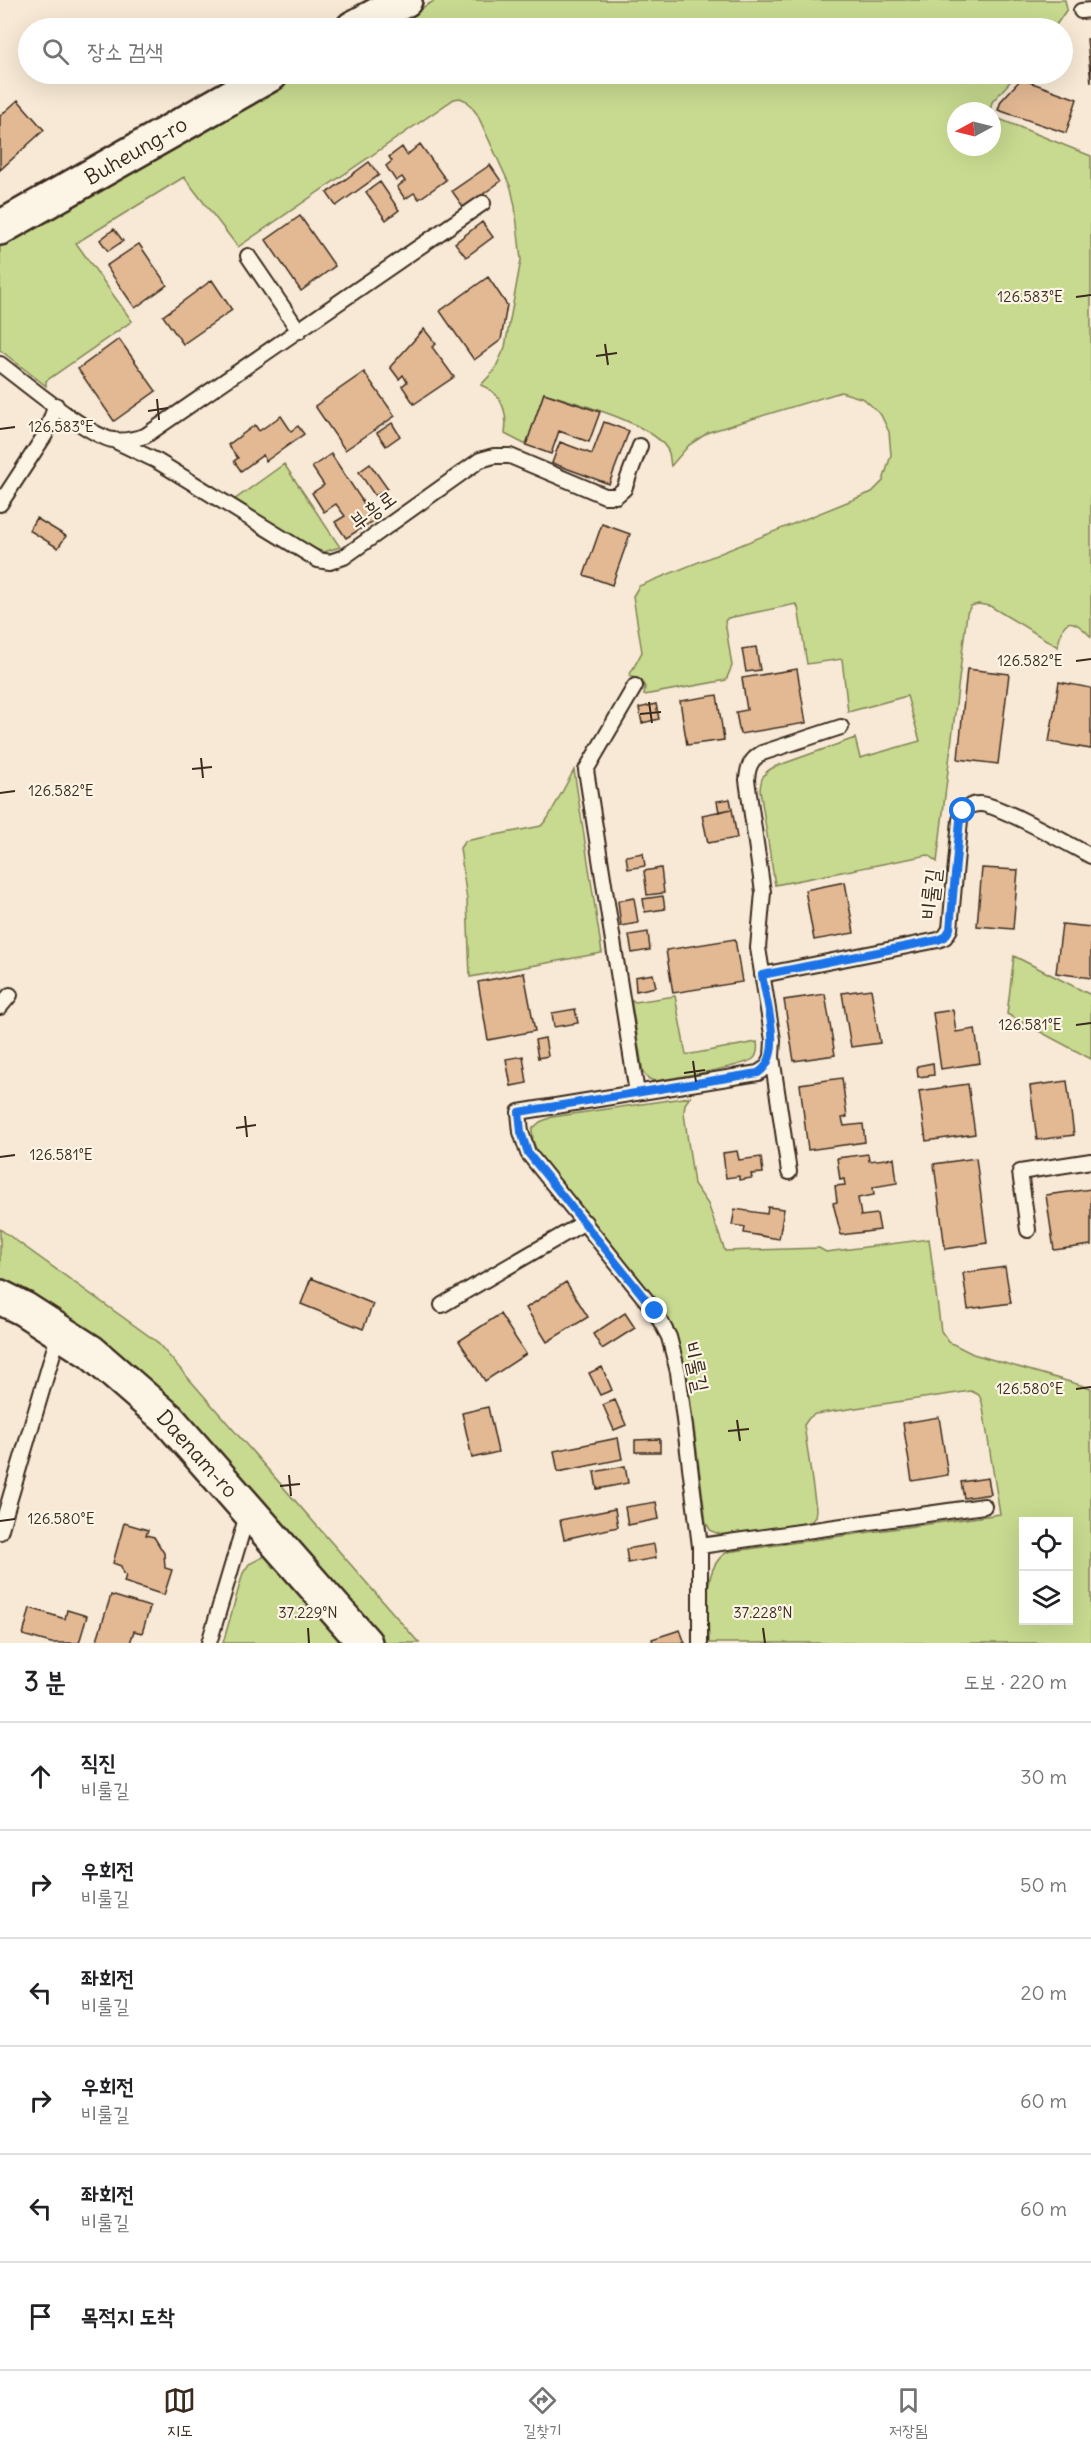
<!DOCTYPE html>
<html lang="ko">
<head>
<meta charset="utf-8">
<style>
	body { margin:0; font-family:Delius,"Poor Story",sans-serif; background:#f2f2f2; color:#202124 }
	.controls { position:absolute; right:18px; bottom:18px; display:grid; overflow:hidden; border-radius:0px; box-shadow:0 6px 24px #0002 }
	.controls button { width:54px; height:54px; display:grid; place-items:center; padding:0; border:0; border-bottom:2px solid #e0e0e0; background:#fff; color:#202124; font:30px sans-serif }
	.compass { position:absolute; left:947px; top:102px; width:54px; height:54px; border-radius:50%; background:#fff; box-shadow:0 6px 24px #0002; rotate:263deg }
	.stop { position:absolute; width:18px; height:18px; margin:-14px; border:4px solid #1a73e8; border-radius:50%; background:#fff }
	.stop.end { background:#1a73e8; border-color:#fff; box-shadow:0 2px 6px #0008 }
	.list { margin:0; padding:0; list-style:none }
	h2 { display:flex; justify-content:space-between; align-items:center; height:78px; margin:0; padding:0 24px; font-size:26px }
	h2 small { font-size:20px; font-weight:400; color:#757577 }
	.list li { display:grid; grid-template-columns:39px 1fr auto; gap:18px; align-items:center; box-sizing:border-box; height:108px; padding:0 24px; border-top:2px solid #e0e0e0 }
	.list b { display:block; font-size:22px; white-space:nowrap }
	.list p { margin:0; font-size:20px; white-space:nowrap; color:#757577 }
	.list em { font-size:20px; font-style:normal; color:#757577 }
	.icon { flex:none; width:33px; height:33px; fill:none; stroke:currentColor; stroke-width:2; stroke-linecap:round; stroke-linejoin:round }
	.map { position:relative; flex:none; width:1091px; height:1643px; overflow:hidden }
	.search { position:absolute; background:#fff; box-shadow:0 6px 24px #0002; left:18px; right:18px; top:18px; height:66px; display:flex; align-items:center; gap:15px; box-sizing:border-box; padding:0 21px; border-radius:33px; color:#757577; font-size:22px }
	.sheet { height:726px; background:#fff }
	nav { display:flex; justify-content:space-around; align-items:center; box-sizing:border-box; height:84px; border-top:2px solid #e0e0e0; background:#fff; font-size:16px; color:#757577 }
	nav a { display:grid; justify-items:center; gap:3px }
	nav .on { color:#3b2a1e }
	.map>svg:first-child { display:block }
	.green { fill:#c7da8f; stroke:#818256; stroke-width:1.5; fill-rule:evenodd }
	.building { fill:#e3b994; stroke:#3b2a1e; stroke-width:1.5 }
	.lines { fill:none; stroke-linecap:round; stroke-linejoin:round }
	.service-casing { stroke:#3b2a1e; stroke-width:18 }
	.tertiary-casing { stroke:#3b2a1e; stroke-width:38 }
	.service { stroke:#fcf5e5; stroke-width:14 }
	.tertiary { stroke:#fcf5e5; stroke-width:33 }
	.route { stroke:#1a73e8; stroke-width:8 }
	.ticks { fill:none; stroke:#3b2a1e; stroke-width:2 }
	.labels { text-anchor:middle; stroke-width:4.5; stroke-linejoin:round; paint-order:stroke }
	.street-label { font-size:21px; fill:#3b2a1e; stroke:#fcf5e5 }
	.ticks-label { font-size:15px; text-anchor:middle; fill:#3b2a1e; stroke:#fcf5e5; stroke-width:4.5; stroke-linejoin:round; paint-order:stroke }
</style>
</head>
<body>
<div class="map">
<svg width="1091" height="1643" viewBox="0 0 1091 1643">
	<rect width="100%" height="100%" fill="#f7e9d5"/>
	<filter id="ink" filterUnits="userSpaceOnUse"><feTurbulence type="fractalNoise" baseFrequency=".0167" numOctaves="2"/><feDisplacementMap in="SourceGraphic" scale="12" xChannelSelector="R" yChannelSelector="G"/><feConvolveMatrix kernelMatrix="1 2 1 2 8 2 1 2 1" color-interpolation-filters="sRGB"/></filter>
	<g filter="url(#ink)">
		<path class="green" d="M436,0H1065L1067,9L1054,28H385Z
			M304,74H1017L992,102L990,111H956V147H992V116L1091,156V637C1070,614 1062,619 1058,647L990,606L978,604L971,606L967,613L937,862L928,855L775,885L760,790C761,778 763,773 774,767L855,738L860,758L920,741L907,696L848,712L842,659L807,664L798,607L796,604L728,618L725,621L732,666L726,680L644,695L645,687L641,680L629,676L642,652L633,596L639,586L872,492L883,481L891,455L889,432L881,415L864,399L841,392L709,432L689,445L671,466C670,462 670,457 669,453C659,424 572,402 544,393L526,445L505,434C508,412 503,394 481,385L494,371L505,347L521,260L515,206L511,188L477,114L467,101L460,98L454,99L238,247L184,177L76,243L132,321L46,381V386L0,350V243L56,215Z
			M284,464L340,547L324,552L315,549L234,500Z
			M574,770L602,953L470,977L467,900L460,848L465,841L541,826L548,818Z
			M1014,956L1091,995V1059L1007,1014Z
			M675,996L686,1055L757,1042C758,1049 758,1055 753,1059C743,1067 672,1078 655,1081L649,1079L643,1072L631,999L635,1002Z
			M690,1097L685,1104L684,1113L694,1184L708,1204L725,1251L819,1248L826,1252L929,1239L941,1331L949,1342L973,1354L1091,1388V1643H709C709,1615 700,1569 727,1552L1000,1514L982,1402L979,1395L971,1391L815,1414L809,1418L804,1425L816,1509L815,1517L811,1522L725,1536L711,1531L706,1523L687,1373L676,1334L661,1306L538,1153L533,1141L532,1129L540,1122L552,1117ZM1024,1522H1068V1620H1024Z
			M0,1229L156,1341L419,1643H383L267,1508L0,1282Z
			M267,1555L344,1643H223L243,1573L249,1564Z"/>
		<path class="building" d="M1087,39H1091V83Z
			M1021,79L1077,99L1066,133L998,110L1001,101Z
			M18,100L44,130L0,170V116Z
			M420,144L446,180L419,199L414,193L405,199L397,187L405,181L402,177L396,181L386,166L392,161L389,157L402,147L407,155Z
			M369,162L379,175L336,206L327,193Z
			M490,165L501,181L464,208L452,191Z
			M380,182L399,210L386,220L366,192Z
			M300,216L335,266L301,291L266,240Z
			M482,222L493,237L466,257L455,243Z
			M114,229L123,241L108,251L100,240Z
			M139,244L167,285L135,308L106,266Z
			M488,277L507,305L501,340L474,360L440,311Z
			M212,280L232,310L183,344L163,316Z
			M424,329L436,344L432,347L454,377L414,404L402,386L407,382L403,375L399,379L390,367Z
			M119,339L156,391L114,421L78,369Z
			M364,372L395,416L345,450L315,406Z
			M544,393L600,412L589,442L559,431L551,454L526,445Z
			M281,416L291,431L298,426L304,434L266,461L263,455L241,471L234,461L238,458L228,445L255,425L259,431Z
			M604,422L629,431L609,484L552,463L560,442L592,454Z
			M392,423L400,436L386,446L377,433Z
			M331,454L375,520L346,538L335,522L345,516L336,504L324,512L312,493L324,485L312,467Z
			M370,464L387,488L375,496L359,472Z
			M36,518L66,536L58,548L29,530Z
			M602,524L630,534L612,585L584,575Z
			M756,647L760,670L746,672L742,649Z
			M797,669L806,723L740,734L736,712L747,710L742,678Z
			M967,669L1009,674L998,764L958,759Z
			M1059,682L1091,688V749L1049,742Z
			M717,695L724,740L687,745L680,701Z
			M656,704L659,719L642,723L639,708Z
			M730,799L732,809L719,812L717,801Z
			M732,809L737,838L708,843L702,815Z
			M643,853L645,866L628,869L626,856Z
			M661,868L664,893L647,895L644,871Z
			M982,868L1018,870L1013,929L977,926Z
			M845,882L854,933L814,940L805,890Z
			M663,896L665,909L645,912L643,899Z
			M634,898L638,923L621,926L618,901Z
			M1062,924L1091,927V978L1056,973Z
			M648,932L650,950L632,953L629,935Z
			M735,939L742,982L673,993L666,950Z
			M524,973L535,1031L488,1040L478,982Z
			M653,974L656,987L636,991L635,977Z
			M871,989L880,1043L851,1047L842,993Z
			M825,994L835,1055L794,1061L784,1000Z
			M575,1009L578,1023L554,1027L552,1013Z
			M953,1010L956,1032L975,1029L980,1063L941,1069L933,1013Z
			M545,1038L548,1056L538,1058L535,1040Z
			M523,1056L527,1083L511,1086L506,1059Z
			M933,1063L934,1075L918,1077L917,1066Z
			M842,1078L847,1117L842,1118L844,1126L863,1124L865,1142L808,1150L800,1084Z
			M1067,1081L1074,1135L1037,1140L1030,1086Z
			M968,1084L975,1134L926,1141L919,1091Z
			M737,1151L739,1160L761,1157L763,1173L751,1174L752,1178L739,1180V1176L726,1178L723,1153Z
			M868,1154L869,1161L894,1158L897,1183L873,1187L874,1195L858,1198L861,1216L877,1214L880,1230L841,1235L833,1203L837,1202L835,1186L845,1185L844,1179L840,1180L837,1158Z
			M976,1158L987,1243L945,1249L934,1164Z
			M1091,1189V1245L1054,1250L1046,1195Z
			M768,1207L784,1209L779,1239L744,1233L745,1227L732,1225L735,1209L767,1214Z
			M1005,1267L1011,1303L968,1309L963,1273Z
			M311,1278L373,1304L363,1329L301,1304Z
			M566,1282L588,1317L547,1342L526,1308Z
			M625,1313L635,1328L602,1349L593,1334Z
			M500,1314L526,1354L485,1381L459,1341Z
			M602,1367L612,1390L600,1395L589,1373Z
			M615,1400L626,1425L614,1430L603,1405Z
			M488,1407L498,1452L472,1458L462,1413Z
			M939,1417L948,1475L912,1481L903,1423Z
			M618,1438L622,1459L558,1472L554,1451Z
			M660,1439V1452H635V1440Z
			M625,1466L628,1483L597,1489L594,1472Z
			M988,1478L991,1494L964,1498L961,1482Z
			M656,1502L659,1519L628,1525L625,1507Z
			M615,1509L618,1527L564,1539L560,1520Z
			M124,1523L148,1530L146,1535L154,1537L164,1553L165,1568L172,1570L164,1595L124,1582L126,1575L123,1574L121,1566L113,1563Z
			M654,1544L656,1558L628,1563L626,1549Z
			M111,1595L150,1607L142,1633L134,1631L130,1643H96Z
			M30,1608L65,1619L67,1610L87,1616L79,1643H51L23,1635Z
			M680,1630L685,1643H653L652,1639Z"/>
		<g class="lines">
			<g class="service-casing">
				<path id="service" d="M1081,11L1091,10
					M248,256L299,331
					M0,364C23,381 88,436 113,440C124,442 135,439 145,436L483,203
					M113,440L157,461L318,560L330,562L344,557L480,460L494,456H510L605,496H616L624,489L640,446
					M0,504L45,435L56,405
					M635,686L586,770L637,1093
					M762,975L938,940L945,937L950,929L960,820C963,810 968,804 980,804C998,804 1070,845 1091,856
					M0,1007L10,995
					M772,1057L789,1172
					M1028,1230L1020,1172L1091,1161
					M442,1305L585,1222
					M0,1532L59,1333
					M700,1546L984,1506
					M209,1643L248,1512
					M700,1643V1546L678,1372L669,1337L655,1311L528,1153L521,1132L519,1112L758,1073L767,1067L772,1057L773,1040L758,948L763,892L747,780C748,767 750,760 762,753L841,727"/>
			</g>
			<g class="tertiary-casing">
				<path id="tertiary" d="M353,28L405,0
					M0,228L271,74
					M0,1297L24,1309L91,1352L168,1419L365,1643"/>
			</g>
			<use href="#service" class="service"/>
			<use href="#tertiary" class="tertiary"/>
		</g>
	</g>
	<g class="lines" filter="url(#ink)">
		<path class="route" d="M655,1311L528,1153L521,1132L519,1112L758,1073C785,1056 766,1002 762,975L938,940L945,937L950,929L960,820L963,811"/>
	</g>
	<path class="ticks" d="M1076,297L1091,295M605,344L608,365M596,356L617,353M157,399L159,420M148,411L168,408M0,429L15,427M1076,661L1091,659M649,702L652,723M640,714L661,712M201,758L203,778M192,769L212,767M0,793L15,791M1076,1025L1091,1023M693,1061L696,1082M684,1073L705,1070M245,1116L247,1137M236,1128L256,1125M0,1157L15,1155M1076,1389L1091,1387M737,1420L740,1441M728,1431L749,1429M289,1475L291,1496M280,1486L300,1484M0,1521L15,1519M308,1628L309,1643M763,1628L765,1643"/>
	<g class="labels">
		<g class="street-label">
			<text transform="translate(136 151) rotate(-30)" y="7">Buheung-ro</text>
			<text transform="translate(373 510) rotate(-36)" y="7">부흥로</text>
			<text transform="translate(931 894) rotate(-84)" y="7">비룰길</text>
			<text transform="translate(696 1367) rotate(78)" y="7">비룰길</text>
			<text transform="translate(197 1454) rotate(48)" y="7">Daenam-ro</text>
		</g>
	</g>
	<g class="ticks-label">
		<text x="1030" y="302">126.583°E</text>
		<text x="61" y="432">126.583°E</text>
		<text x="1030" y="666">126.582°E</text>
		<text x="61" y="796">126.582°E</text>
		<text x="1030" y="1030">126.581°E</text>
		<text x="61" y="1160">126.581°E</text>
		<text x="1030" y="1394">126.580°E</text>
		<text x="61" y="1524">126.580°E</text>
		<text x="308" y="1618">37.229°N</text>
		<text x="763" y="1618">37.228°N</text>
	</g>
</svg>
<div class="controls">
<button><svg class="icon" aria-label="locate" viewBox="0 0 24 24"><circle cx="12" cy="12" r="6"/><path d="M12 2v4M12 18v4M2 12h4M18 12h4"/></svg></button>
<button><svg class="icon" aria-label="layers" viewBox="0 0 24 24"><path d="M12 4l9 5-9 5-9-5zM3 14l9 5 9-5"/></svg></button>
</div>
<svg class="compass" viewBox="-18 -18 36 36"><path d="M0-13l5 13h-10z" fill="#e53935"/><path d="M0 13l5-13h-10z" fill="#757577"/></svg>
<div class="stop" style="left:963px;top:811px"></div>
<div class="stop end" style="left:655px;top:1311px"></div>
<div class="search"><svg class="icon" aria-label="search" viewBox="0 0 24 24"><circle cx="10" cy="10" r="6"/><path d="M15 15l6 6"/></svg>장소 검색</div>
</div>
<section class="sheet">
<h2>3 분<small>도보 · 220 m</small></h2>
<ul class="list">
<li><svg class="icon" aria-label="ahead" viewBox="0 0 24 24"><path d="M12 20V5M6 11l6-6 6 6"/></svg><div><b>직진</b><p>비룰길</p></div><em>30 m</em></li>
<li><svg class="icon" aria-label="right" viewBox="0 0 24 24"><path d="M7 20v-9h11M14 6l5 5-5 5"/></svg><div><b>우회전</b><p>비룰길</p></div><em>50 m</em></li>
<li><svg class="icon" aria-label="left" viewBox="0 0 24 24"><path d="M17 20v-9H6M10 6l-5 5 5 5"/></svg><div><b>좌회전</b><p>비룰길</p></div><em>20 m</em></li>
<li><svg class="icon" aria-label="right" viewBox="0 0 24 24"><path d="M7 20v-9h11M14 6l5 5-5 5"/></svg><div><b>우회전</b><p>비룰길</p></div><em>60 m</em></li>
<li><svg class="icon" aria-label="left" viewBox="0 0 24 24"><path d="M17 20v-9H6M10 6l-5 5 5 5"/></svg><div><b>좌회전</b><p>비룰길</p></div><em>60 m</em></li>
<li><svg class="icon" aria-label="arrive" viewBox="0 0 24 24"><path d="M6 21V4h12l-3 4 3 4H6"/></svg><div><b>목적지 도착</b></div></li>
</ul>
</section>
<nav>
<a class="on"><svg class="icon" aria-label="map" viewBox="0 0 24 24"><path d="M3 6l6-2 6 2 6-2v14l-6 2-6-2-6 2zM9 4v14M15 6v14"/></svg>지도</a>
<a><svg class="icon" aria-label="directions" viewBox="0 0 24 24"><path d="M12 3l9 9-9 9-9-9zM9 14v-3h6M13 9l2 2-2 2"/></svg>길찾기</a>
<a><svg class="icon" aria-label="saved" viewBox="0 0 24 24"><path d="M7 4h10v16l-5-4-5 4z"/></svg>저장됨</a>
</nav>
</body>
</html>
